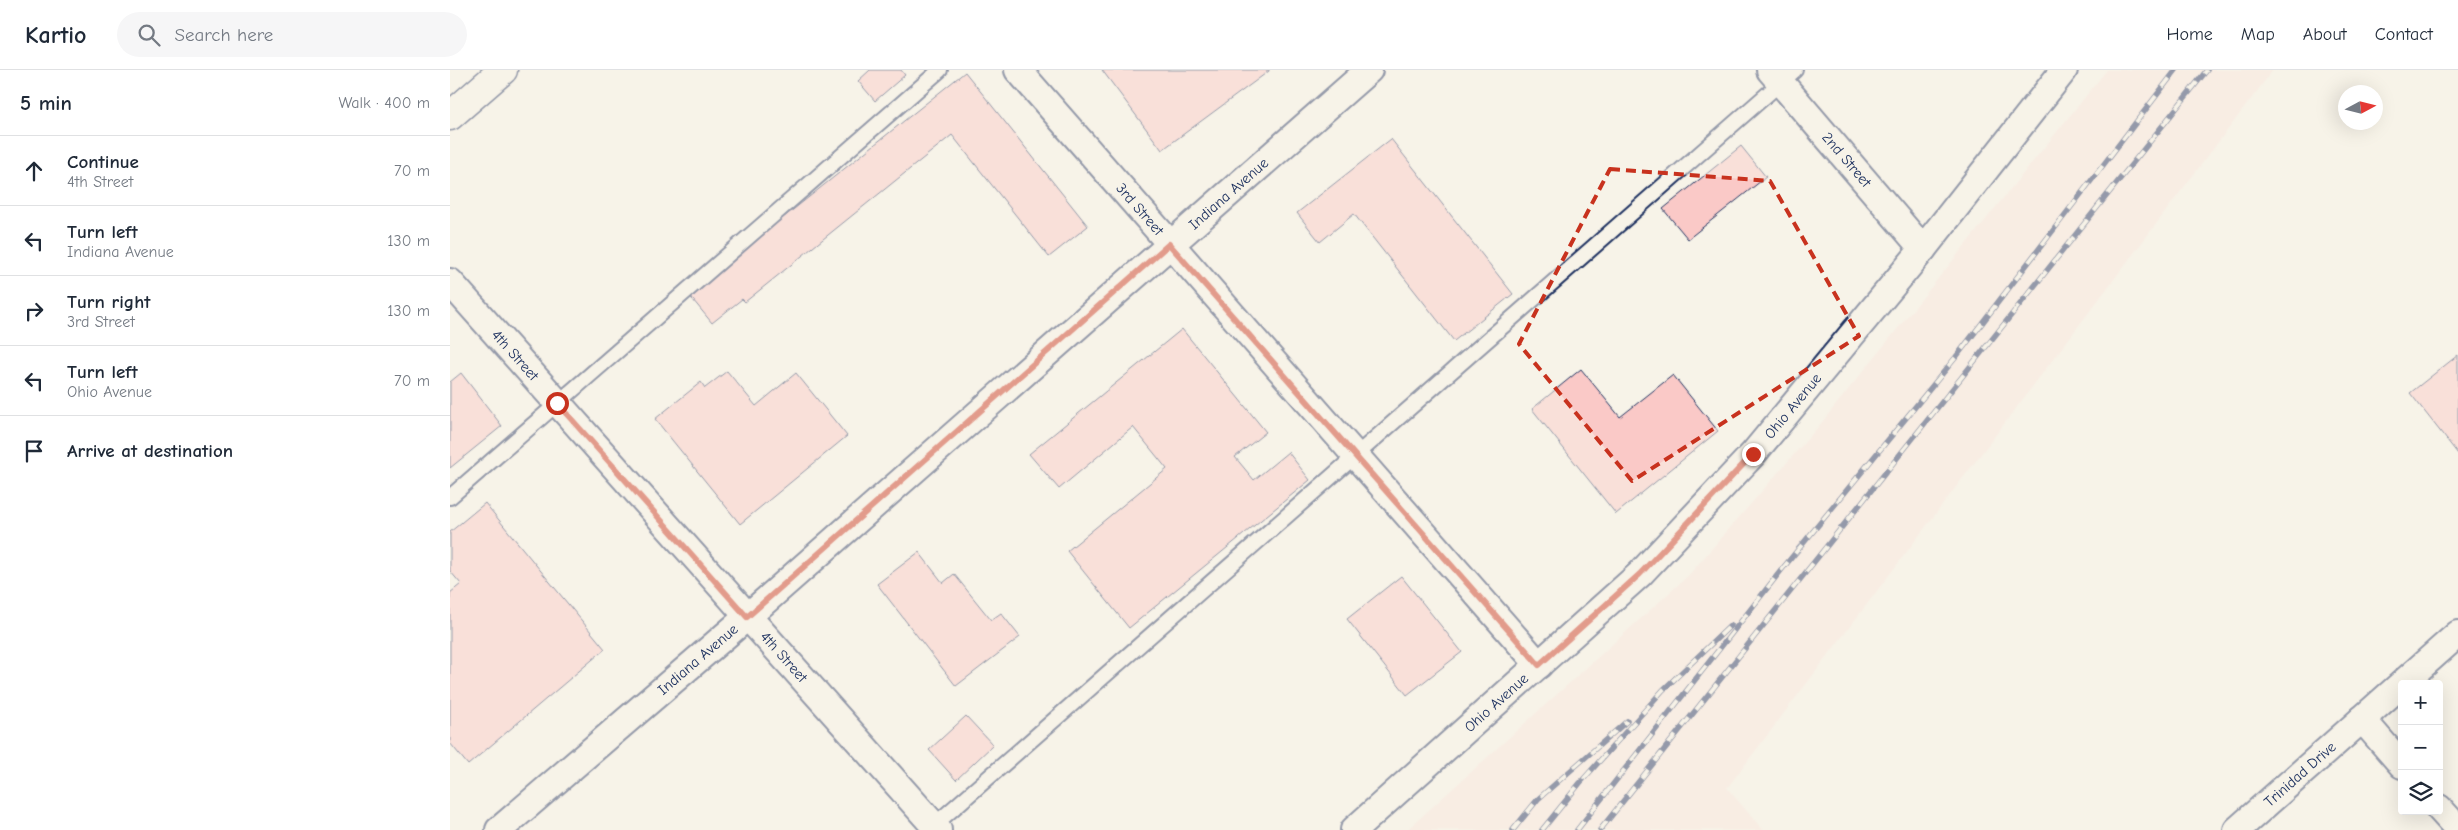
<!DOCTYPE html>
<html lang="en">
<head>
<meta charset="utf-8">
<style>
	body { margin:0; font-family:"Comic Neue",sans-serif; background:#f6f6f7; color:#1f2937 }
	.controls { position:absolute; right:15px; bottom:15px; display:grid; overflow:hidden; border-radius:5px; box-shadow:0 5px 20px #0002 }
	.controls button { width:45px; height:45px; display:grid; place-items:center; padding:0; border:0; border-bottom:1px solid #e0e1e3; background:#fff; color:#1f2937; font:25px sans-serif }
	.compass { position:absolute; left:1888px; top:15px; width:45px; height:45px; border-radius:50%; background:#fff; box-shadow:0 5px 20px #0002; rotate:83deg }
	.stop { position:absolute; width:15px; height:15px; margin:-11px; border:4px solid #c8321e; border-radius:50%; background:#fff }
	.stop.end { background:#c8321e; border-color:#fff; box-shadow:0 1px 5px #0008 }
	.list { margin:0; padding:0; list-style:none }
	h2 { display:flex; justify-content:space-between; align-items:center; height:65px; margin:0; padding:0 20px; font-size:21px }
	h2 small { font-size:16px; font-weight:400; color:#747a83 }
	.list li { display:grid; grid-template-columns:32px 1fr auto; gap:15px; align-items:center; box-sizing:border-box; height:70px; padding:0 20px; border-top:1px solid #e0e1e3 }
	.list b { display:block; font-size:19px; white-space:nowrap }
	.list p { margin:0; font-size:16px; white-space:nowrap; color:#747a83 }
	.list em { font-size:16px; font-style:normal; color:#747a83 }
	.icon { flex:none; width:28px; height:28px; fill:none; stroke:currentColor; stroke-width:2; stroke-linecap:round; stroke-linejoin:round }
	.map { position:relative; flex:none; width:2008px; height:760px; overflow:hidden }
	header { display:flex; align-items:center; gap:30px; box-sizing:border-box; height:70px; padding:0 25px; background:#fff; border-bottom:1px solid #e0e1e3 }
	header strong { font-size:24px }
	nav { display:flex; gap:28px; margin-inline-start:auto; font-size:18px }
	.search { width:350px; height:45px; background:#f6f6f7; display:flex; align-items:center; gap:12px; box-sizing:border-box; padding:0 18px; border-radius:28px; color:#747a83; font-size:19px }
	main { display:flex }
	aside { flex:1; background:#fff }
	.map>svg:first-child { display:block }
	.built { fill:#f8e6de }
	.building { fill:#fac9c7; stroke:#1b2f5e }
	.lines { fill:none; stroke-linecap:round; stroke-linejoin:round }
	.service-casing { stroke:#1b2f5e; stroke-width:18 }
	.minor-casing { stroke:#1b2f5e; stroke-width:30 }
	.secondary-casing { stroke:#1b2f5e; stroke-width:31 }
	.service { stroke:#f7f3e8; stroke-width:14 }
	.minor { stroke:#f7f3e8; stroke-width:26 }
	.secondary { stroke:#f7f3e8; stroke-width:28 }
	.rail-casing { stroke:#1b2f5e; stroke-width:5.5 }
	.rail { stroke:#f7f3e8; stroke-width:4; stroke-dasharray:11; stroke-linecap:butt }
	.route { stroke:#c8321e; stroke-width:6 }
	.marked { fill:none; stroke:#c8321e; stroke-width:4; stroke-dasharray:10 6; stroke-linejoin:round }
	.labels { text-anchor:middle; stroke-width:5; stroke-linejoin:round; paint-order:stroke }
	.street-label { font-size:15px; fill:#1b2f5e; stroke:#f7f3e8 }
</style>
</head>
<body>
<header>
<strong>Kartio</strong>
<div class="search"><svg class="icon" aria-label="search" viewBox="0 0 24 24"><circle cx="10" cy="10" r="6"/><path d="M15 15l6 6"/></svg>Search here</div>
<nav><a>Home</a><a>Map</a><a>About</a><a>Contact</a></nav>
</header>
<main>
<aside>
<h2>5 min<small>Walk · 400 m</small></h2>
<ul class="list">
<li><svg class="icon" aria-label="ahead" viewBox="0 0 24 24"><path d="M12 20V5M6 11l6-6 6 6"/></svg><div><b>Continue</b><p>4th Street</p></div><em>70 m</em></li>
<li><svg class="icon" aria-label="left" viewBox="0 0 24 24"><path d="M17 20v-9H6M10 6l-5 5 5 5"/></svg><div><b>Turn left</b><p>Indiana Avenue</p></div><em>130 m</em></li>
<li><svg class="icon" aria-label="right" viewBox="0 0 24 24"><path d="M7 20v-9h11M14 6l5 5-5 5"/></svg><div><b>Turn right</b><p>3rd Street</p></div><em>130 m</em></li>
<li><svg class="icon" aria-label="left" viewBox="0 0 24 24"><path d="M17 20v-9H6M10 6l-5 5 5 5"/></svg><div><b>Turn left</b><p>Ohio Avenue</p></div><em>70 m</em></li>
<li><svg class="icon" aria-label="arrive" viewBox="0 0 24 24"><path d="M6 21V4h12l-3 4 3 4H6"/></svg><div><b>Arrive at destination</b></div></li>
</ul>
</aside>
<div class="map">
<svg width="2008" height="760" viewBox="0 0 2008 760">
	<rect width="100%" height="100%" fill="#f7f3e8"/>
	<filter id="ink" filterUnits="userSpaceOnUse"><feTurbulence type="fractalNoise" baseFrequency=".02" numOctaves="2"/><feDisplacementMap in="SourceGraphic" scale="10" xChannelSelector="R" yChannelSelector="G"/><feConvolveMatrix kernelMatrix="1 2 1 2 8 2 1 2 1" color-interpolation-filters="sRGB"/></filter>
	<g filter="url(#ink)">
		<path class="built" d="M1657,0H1823L1277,718L1313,760H957L1238,506L1369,356Z"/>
		<path class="building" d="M420,0H451L455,5L425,31L408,11Z
			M652,0H819V1L712,80Z
			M515,2L638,156L599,187L502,65L295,232L292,229L262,253L238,224Z
			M941,69L1063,224L1004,271L904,144L870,172L847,143Z
			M1291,76L1316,107L1238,169L1213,139Z
			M732,259L816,362L785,387L804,410L838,382L860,410L679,558L617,481L717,399L683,357L609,419L579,384Z
			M2008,285V384L1960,323Z
			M1131,299L1170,347L1223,305L1268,361L1166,444L1082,339Z
			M277,301L306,336L346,303L397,366L290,454L205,349L251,312L255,318Z
			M11,303L52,356L0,398V312Z
			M35,433L155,579L18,695L0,673V523L11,514L0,501V462Z
			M469,482L493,513L504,504L541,550L551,543L570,567L506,616L427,514Z
			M951,506L1012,582L957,625L897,549Z
			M516,646L543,675L506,710L479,680Z"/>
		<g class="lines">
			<g class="service-casing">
				<path id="service" d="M0,427L490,0
					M481,758L1345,0"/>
			</g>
			<g class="minor-casing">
				<g id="minor">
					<path id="s1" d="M568,0L1089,595"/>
					<path id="s2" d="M1320,0L1473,179"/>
					<path id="s3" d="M0,212L488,760"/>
					<path d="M1912,649L1952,695"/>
					<path d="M1989,738L2008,759"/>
					<path id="s4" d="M49,760L297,547L919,0"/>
					<path id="s5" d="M904,760L1190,504L1303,384L1473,179L1614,0"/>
					<path id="s6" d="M1787,760L2008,564"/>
				</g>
			</g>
			<g class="secondary-casing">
				<path id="secondary" d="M0,46L53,0"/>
			</g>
			<use href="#service" class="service"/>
			<use href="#minor" class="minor"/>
			<use href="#secondary" class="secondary"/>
			<g class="rail-casing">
				<path id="rail" d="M1063,760L1088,729L1177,651
					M1092,760L1130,713L1213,620L1281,555
					M1127,760L1333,498L1506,287L1726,0
					M1150,760L1757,0"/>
			</g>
			<use href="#rail" class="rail"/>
		</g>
	</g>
	<g class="lines" filter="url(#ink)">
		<path class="route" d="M107,333L297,547L719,174L1089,595L1190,504L1303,384"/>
	</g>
	<path d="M0 0H2008V760H0ZM1160,99L1320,111L1409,266L1182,411L1069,274Z" fill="#f7f3e8" fill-opacity=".55" fill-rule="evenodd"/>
	<path class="marked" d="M1160,99L1320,111L1409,266L1182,411L1069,274Z"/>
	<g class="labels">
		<g class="street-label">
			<text dy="5" stroke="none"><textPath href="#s2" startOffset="118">2nd Street</textPath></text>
			<text dy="5" stroke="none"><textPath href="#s4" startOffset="968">Indiana Avenue</textPath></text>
			<text dy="5" stroke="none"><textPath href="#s1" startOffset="185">3rd Street</textPath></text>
			<text dy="5" stroke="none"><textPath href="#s3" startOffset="98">4th Street</textPath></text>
			<text dy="5" stroke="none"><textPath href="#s5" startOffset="611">Ohio Avenue</textPath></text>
			<text dy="5" stroke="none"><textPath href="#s3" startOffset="502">4th Street</textPath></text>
			<text dy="5" stroke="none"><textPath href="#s4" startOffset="262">Indiana Avenue</textPath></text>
			<text dy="5" stroke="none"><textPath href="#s5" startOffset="191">Ohio Avenue</textPath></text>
			<text dy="5" stroke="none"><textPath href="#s6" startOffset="84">Trinidad Drive</textPath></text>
		</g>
	</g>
</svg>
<div class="controls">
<button>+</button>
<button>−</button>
<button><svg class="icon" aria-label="layers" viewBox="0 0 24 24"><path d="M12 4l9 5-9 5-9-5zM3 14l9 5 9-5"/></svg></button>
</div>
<svg class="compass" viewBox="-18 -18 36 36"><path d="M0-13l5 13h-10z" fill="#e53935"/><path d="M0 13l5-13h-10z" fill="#747a83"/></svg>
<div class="stop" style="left:107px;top:333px"></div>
<div class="stop end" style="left:1303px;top:384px"></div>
</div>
</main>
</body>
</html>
